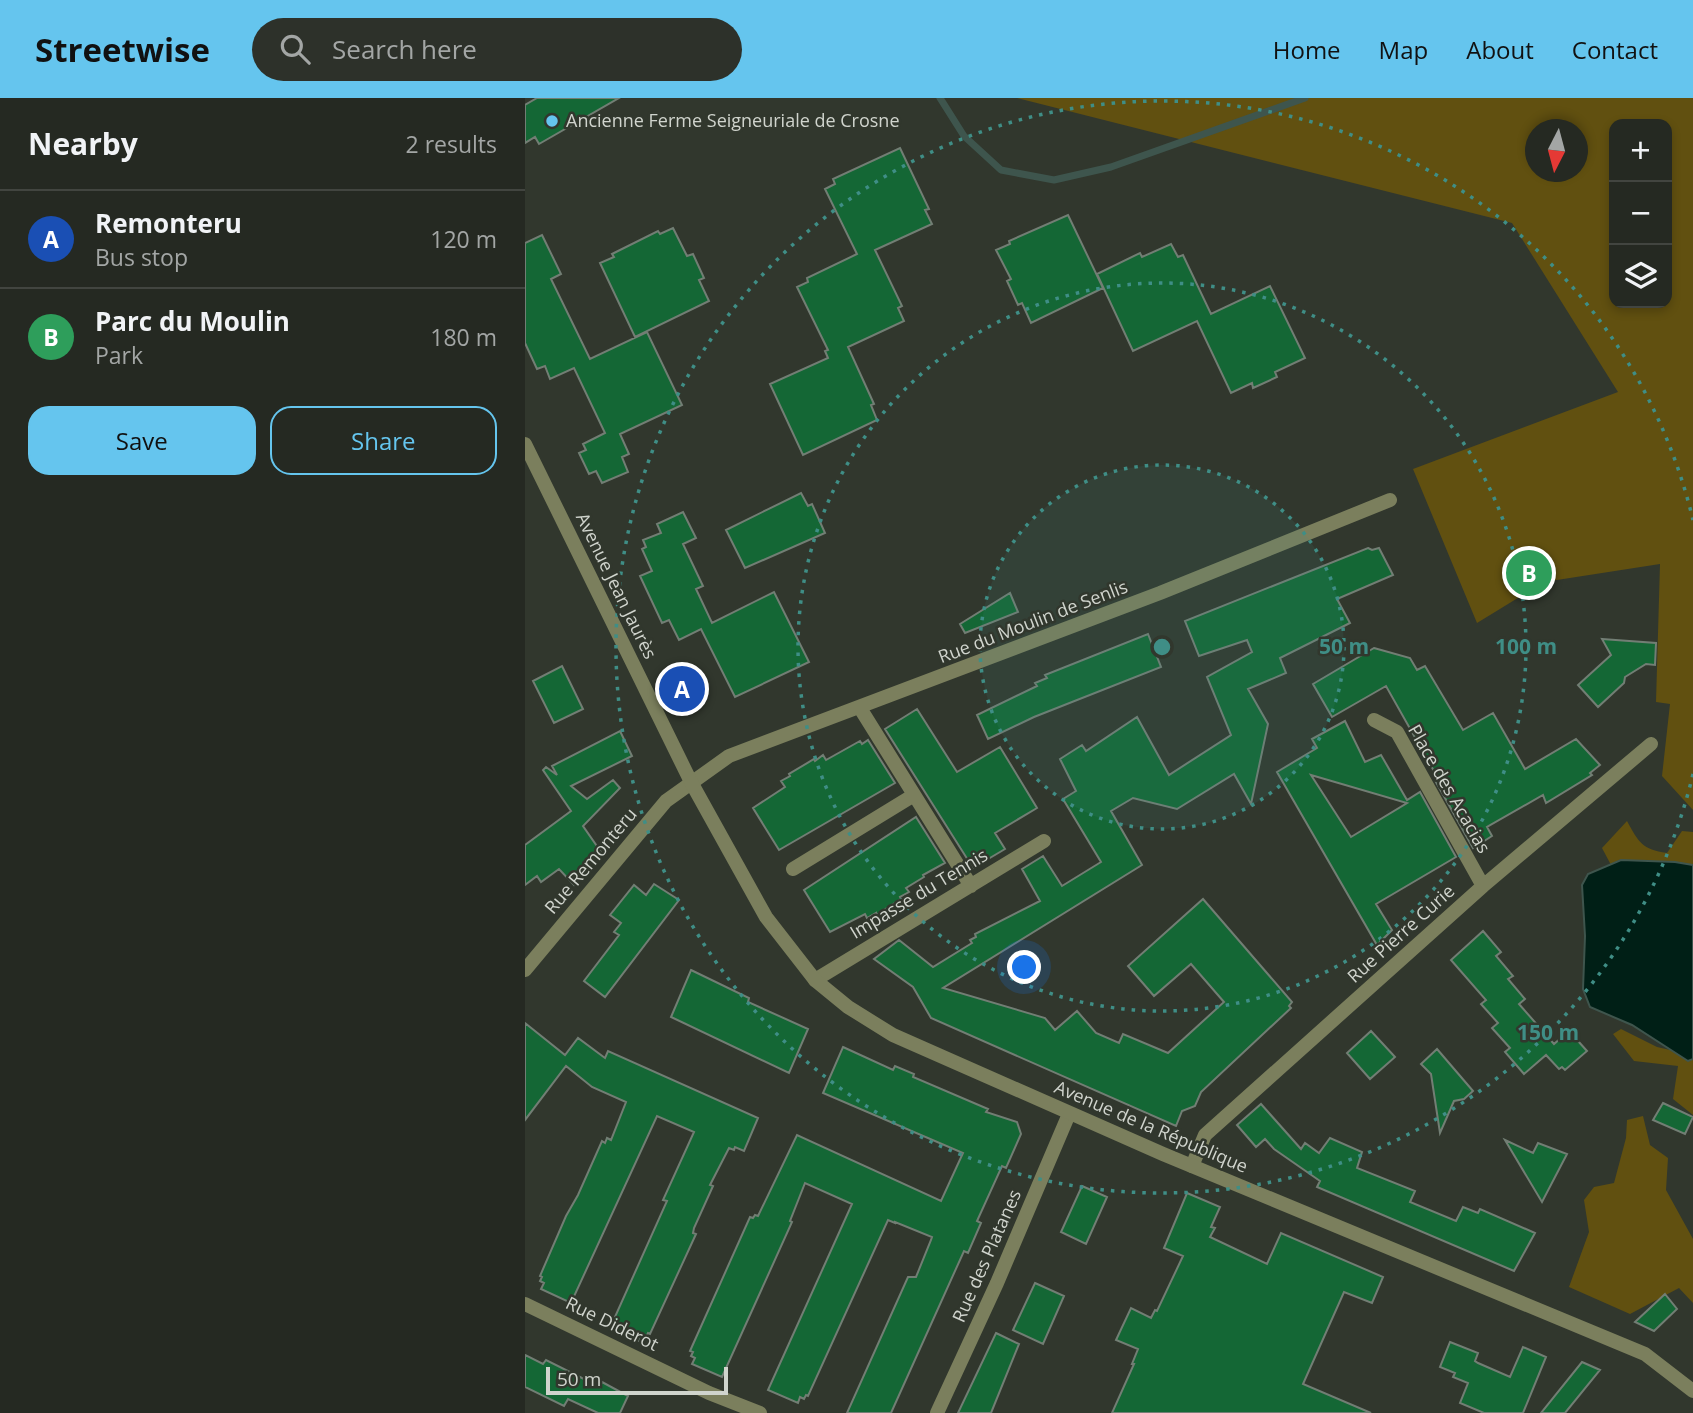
<!DOCTYPE html>
<html lang="en">
<head>
<meta charset="utf-8">
<style>
	body { margin:0; font-family:"Open Sans",sans-serif; background:#2d312a; color:#f1f3f6 }
	.controls { position:absolute; right:21px; top:21px; display:grid; overflow:hidden; border-radius:14px; box-shadow:0 4px 10px #0003 }
	.controls button { width:63px; height:63px; display:grid; place-items:center; padding:0; border:0; border-bottom:2px solid #424540; background:#252922; color:#f1f3f6; font:35px sans-serif }
	.compass { position:absolute; left:1000px; top:21px; width:63px; height:63px; border-radius:50%; background:#252922; box-shadow:0 4px 10px #0003; rotate:186deg }
	.scale { position:absolute; left:21px; bottom:18px; width:182px; box-sizing:border-box; padding-left:7px; border:4px solid #d0d4cd; border-top:0; font-size:19px; line-height:24px; white-space:nowrap; color:#d0d4cd; -webkit-text-stroke:5px #31372d; paint-order:stroke }
	.you { position:absolute; left:500px; top:870px; width:24px; height:24px; margin:-18px; border:5px solid #fff; border-radius:50%; background:#1a73e8; box-shadow:0 0 0 10px #1a73e833 }
	.badge { display:grid; place-items:center; width:46px; height:46px; border-radius:50%; background:#65c5ee; color:#fff; font-size:23px; font-weight:700 }
	.pin { position:absolute; translate:-50% -50%; border:4px solid #fff; box-shadow:0 2px 7px #0006 }
	.list { margin:0; padding:0; list-style:none }
	h2 { display:flex; justify-content:space-between; align-items:center; height:91px; margin:0; padding:0 28px; font-size:30px }
	h2 small { font-size:23px; font-weight:400; color:#a3a6a5 }
	.list li { display:grid; grid-template-columns:46px 1fr auto; gap:21px; align-items:center; box-sizing:border-box; height:98px; padding:0 28px; border-top:2px solid #424540 }
	.list b { display:block; font-size:26px; white-space:nowrap }
	.list p { margin:0; font-size:23px; white-space:nowrap; color:#a3a6a5 }
	.list em { font-size:23px; font-style:normal; color:#a3a6a5 }
	.actions { display:flex; gap:14px; padding:21px 28px }
	.actions a { flex:1; padding:16px 0; border:2px solid #65c5ee; border-radius:21px; text-align:center; font-size:24px; color:#65c5ee }
	.actions .main { background:#65c5ee; color:#111 }
	.icon { flex:none; width:38px; height:38px; fill:none; stroke:currentColor; stroke-width:2; stroke-linecap:round; stroke-linejoin:round }
	.map { position:relative; flex:none; width:1168px; height:1315px; overflow:hidden }
	header { display:flex; align-items:center; gap:42px; box-sizing:border-box; height:98px; padding:0 35px; background:#65c5ee; color:#111 }
	header strong { font-size:33px }
	nav { display:flex; gap:38px; margin-inline-start:auto; font-size:24px }
	.search { width:490px; height:63px; background:#2d312a; display:flex; align-items:center; gap:18px; box-sizing:border-box; padding:0 24px; border-radius:38px; color:#a3a6a5; font-size:26px }
	main { display:flex }
	aside { flex:1; background:#252922 }
	.map>svg:first-child { display:block }
	.green { fill:#615010; fill-rule:evenodd }
	.water { fill:#001f16; stroke:#3e554d; stroke-width:2 }
	.lines { fill:none; stroke-linecap:round; stroke-linejoin:round }
	.stream { stroke:#3e554d; stroke-width:7 }
	.building { fill:#146735; stroke:#727e74; stroke-width:2; fill-rule:evenodd }
	.minor { stroke:#7b7f5d; stroke-width:14 }
	.tertiary { stroke:#7b7f5d; stroke-width:14 }
	.ring { fill:none; stroke:#3f8e86; stroke-width:3.5; stroke-dasharray:3.5 7 }
	.poi-dot { fill:#65c5ee; stroke:#31372d; stroke-width:2.5 }
	.labels { text-anchor:middle; stroke-width:5; stroke-linejoin:round; paint-order:stroke }
	.poi-label { font-size:18px; fill:#d0d4cd; stroke:#31372d; text-anchor:start }
	.street-label { font-size:18px; fill:#d0d4cd; stroke:#31372d }
	.centre { fill:#3f8e86; stroke:#31372d; stroke-width:3.5 }
	.ring-label { font-size:21px; text-anchor:middle; font-weight:bold; fill:#3f8e86; stroke:#31372d; stroke-width:5; stroke-linejoin:round; paint-order:stroke }
</style>
</head>
<body>
<header>
<strong>Streetwise</strong>
<div class="search"><svg class="icon" aria-label="search" viewBox="0 0 24 24"><circle cx="10" cy="10" r="6"/><path d="M15 15l6 6"/></svg>Search here</div>
<nav><a>Home</a><a>Map</a><a>About</a><a>Contact</a></nav>
</header>
<main>
<aside>
<h2>Nearby<small>2 results</small></h2>
<ul class="list">
<li><span class="badge" style="background:#1a4fb4">A</span><div><b>Remonteru</b><p>Bus stop</p></div><em>120 m</em></li>
<li><span class="badge" style="background:#2e9e5b">B</span><div><b>Parc du Moulin</b><p>Park</p></div><em>180 m</em></li>
</ul>
<div class="actions"><a class="main">Save</a><a>Share</a></div>
</aside>
<div class="map">
<svg width="1168" height="1315" viewBox="0 0 1168 1315">
	<rect width="100%" height="100%" fill="#31372d"/>
	<path class="green" d="M492,0H1168V712L1137,678L1145,606L1131,604L1135,466L1019,484L952,525L888,371L1093,294L987,125ZM1089,26H1142V205H1089ZM1010,32H1052V74H1010Z
		M1102,723C1114,745 1117,751 1142,755L1157,733L1168,734V780L1094,782L1077,750Z
		M1096,931L1132,949L1163,956L1168,953V1017L1148,1001L1153,968L1109,963L1088,936Z
		M1118,1018L1125,1047L1143,1060L1141,1092L1168,1141V1205L1154,1190L1105,1216L1044,1189L1064,1134L1059,1102L1069,1089L1089,1085L1101,1040L1102,1022Z"/>
	<path class="water" d="M1096,762L1150,764L1168,767V961L1163,963L1107,927L1065,909L1058,891L1060,838L1057,787L1063,776Z"/>
	<g class="lines">
		<path class="stream" d="M415,0L439,38L476,72L529,82L586,69L780,0"/>
	</g>
	<path class="building" d="M12,0H94L14,46L10,39L0,45V7Z
		M375,50L404,111L400,112L407,126L350,152L377,208L373,210L379,223L323,249L349,306L346,307L352,322L278,357L245,286L303,260L300,253L303,252L272,189L283,184L282,180L332,156L300,91L310,86L308,81Z
		M543,117L578,190L506,225L497,205L493,207L482,183L486,181L471,152L485,146L484,143Z
		M148,130L162,158L168,156L179,180L174,182L184,203L110,239L75,165L89,159L87,156L133,133L135,136Z
		M17,137L36,176L26,181L65,261L122,234L157,307L95,336L104,356L97,359L103,374L77,385L71,373L64,376L54,355L61,352L58,346L80,335L49,270L25,281L20,268L12,271L0,245V145Z
		M646,146L653,159L658,157L686,216L745,188L780,260L750,274L752,279L728,290L727,285L706,295L672,223L608,253L572,176L615,155L617,159Z
		M276,395L283,408L287,406L300,435L220,470L201,432Z
		M158,414L171,440L158,446L178,488L171,491L187,525L249,494L284,564L210,599L176,531L154,542L144,522L137,525L115,478L127,473L117,451L121,449L118,442L136,435L132,426Z
		M843,450L847,452L854,450L868,477L812,501L825,525L755,560L761,575L723,591L743,626L726,706L709,676L652,711L608,700L586,713L617,767L418,890L520,920L530,932L552,913L571,935L594,945L598,936L643,955L699,904L666,866L629,898L603,868L678,801L767,904L764,908L766,910L676,994L670,1008L657,1013L651,1028L406,920L388,889L349,861L374,842L408,869L447,845L445,842L451,839L450,836L515,803L497,771L518,758L537,788L576,764L538,701L551,693L535,661L557,647L561,653L612,619L644,677L706,637L682,579L727,554L722,542L674,558L660,523Z
		M485,495L493,514L440,535L435,526Z
		M623,536L636,569L509,619L463,641L452,617L512,588L510,585L522,580L520,577Z
		M1077,541L1131,545L1130,567L1121,566L1100,579L1099,585L1073,609L1053,587L1086,557Z
		M849,550L885,560L892,572L900,568L938,632L968,615L1000,671L1051,641L1075,667L1065,675L1067,677L1021,705L1018,697L962,729L967,738L948,750L911,684L914,682L861,588L807,619L788,586Z
		M37,568L58,611L29,625L8,583Z
		M392,611L432,674L475,649L512,710L470,735L480,751L448,770L360,631Z
		M820,623L840,664L856,657L882,702L895,694L931,759L851,806L867,832L852,847L752,674L792,650L787,641ZM786,677L882,705L826,739Z
		M95,633L107,658L46,688L62,701L88,682L95,690L58,728L76,754L49,787L34,771L16,784L12,778L0,787V747L46,713L18,672L21,669L32,677L27,668Z
		M343,642L370,685L254,752L228,710L260,689L256,683L265,678L264,676L289,661L290,663L298,657L301,662L335,643L337,646Z
		M391,719L420,765L398,777L399,779L381,790L384,794L375,799L376,801L351,817V815L342,820L340,816L305,834L279,792Z
		M129,786L154,802L80,899L59,883L94,837L89,834L96,825L85,817L109,787L121,797Z
		M958,833L976,854L971,858L988,878L983,881L1000,901L994,906L1029,946L1044,933L1062,953L1040,972L1037,969L1034,971L1021,957L999,976L980,954L985,950L967,930L973,925L956,906L961,902L926,862Z
		M166,872L224,900L223,904L283,931L264,975L146,919Z
		M0,925L40,957L53,940L80,960L83,953L233,1020L219,1053L210,1049L209,1052L204,1050L185,1087L188,1088L169,1130L168,1135L171,1136L125,1236L123,1235L121,1239L117,1237L114,1243L85,1230L142,1103L138,1102L169,1034L132,1018L46,1205L16,1191L19,1185L15,1183L17,1179L15,1178L41,1118L53,1097L77,1043L80,1045L82,1040L86,1042L101,1004L67,989L41,968L0,1022Z
		M846,933L870,959L845,981L822,955Z
		M318,949L368,972L370,968L389,976L388,979L463,1011L461,1014L492,1024L496,1036L481,1070L477,1068L452,1123L456,1125L443,1155L439,1153L366,1315H322L383,1179H391L406,1142L407,1139L370,1124V1125L363,1122L283,1298L281,1297L279,1301L275,1299L273,1305L243,1292L327,1106L280,1085L265,1123L267,1124L197,1279L167,1266L170,1260L166,1258L168,1254L165,1253L225,1119L228,1120L230,1117L233,1118L272,1037L416,1103L438,1055L298,995Z
		M912,951L948,993L939,1001L929,1003L915,1035L906,976L896,966Z
		M1138,1005L1168,1019L1160,1036L1128,1022Z
		M736,1006L776,1051L780,1045L794,1055L805,1040L837,1054L832,1070L890,1093L885,1104L931,1123L938,1109L953,1115L955,1111L1010,1135L989,1173L792,1089L795,1083L749,1051L740,1041L731,1049L712,1027Z
		M980,1042L1008,1055L1013,1045L1042,1056L1017,1104Z
		M557,1088L582,1099L561,1146L536,1134Z
		M662,1095L695,1109L686,1129L690,1130L685,1139L742,1166L756,1135L858,1179L847,1205L819,1194L778,1286L846,1315H587L609,1266H607L613,1251L591,1242L606,1210L626,1220L630,1212L632,1213L658,1158L639,1150Z
		M510,1185L539,1198L518,1246L488,1232Z
		M1140,1196L1152,1211L1129,1233L1110,1224Z
		M471,1235L494,1246L466,1315H433Z
		M925,1244L953,1255L950,1263L953,1265L985,1279L998,1249L1021,1259L998,1315H959L935,1305L943,1285L928,1279L930,1275L915,1269Z
		M0,1257L18,1266L21,1262L75,1289L77,1284L103,1298L95,1315H73L43,1301L39,1308L0,1289Z
		M1057,1264L1075,1272L1040,1315H1016Z"/>
	<g class="lines">
		<path class="minor" d="M335,610L446,788
			M849,622L872,634L958,788
			M268,771L389,697
			M0,872L141,703L204,658L635,495L865,402
			M290,882L519,743
			M667,1068L680,1037L958,788L1126,646
			M0,1206L184,1295L235,1315
			M412,1315L472,1185L544,1016"/>
		<path class="tertiary" d="M0,346L166,684L241,819L290,882L323,909L368,937L638,1056L1120,1256L1168,1293"/>
	</g>
	<circle cx="637" cy="549" r="182" fill="#3f8e86" fill-opacity=".12"/>
	<g class="ring">
		<circle cx="637" cy="549" r="182"/>
		<circle cx="637" cy="549" r="364"/>
		<path d="M1168 676A546 546 0 1 1 1168 422"/>
	</g>
	<circle class="poi-dot" cx="27" cy="23" r="7"/>
	<g class="labels">
		<g class="poi-label">
			<text x="41" y="29">Ancienne Ferme Seigneuriale de Crosne</text>
		</g>
		<g class="street-label">
			<text transform="translate(91 488) rotate(64)" y="6">Avenue Jean Jaurès</text>
			<text transform="translate(508 524) rotate(-21)" y="6">Rue du Moulin de Senlis</text>
			<text transform="translate(924 691) rotate(60)" y="6">Place des Acacias</text>
			<text transform="translate(66 763) rotate(-50)" y="6">Rue Remonteru</text>
			<text transform="translate(394 796) rotate(-31)" y="6">Impasse du Tennis</text>
			<text transform="translate(876 836) rotate(-42)" y="6">Rue Pierre Curie</text>
			<text transform="translate(626 1029) rotate(23)" y="6">Avenue de la République</text>
			<text transform="translate(462 1158) rotate(-66)" y="6">Rue des Platanes</text>
			<text transform="translate(87 1226) rotate(26)" y="6">Rue Diderot</text>
		</g>
	</g>
	<circle cx="637" cy="549" r="10" class="centre"/>
	<g class="ring-label">
		<text x="819" y="556">50 m</text>
		<text x="1001" y="556">100 m</text>
		<text x="1023" y="942">150 m</text>
	</g>
</svg>
<div class="controls">
<button>+</button>
<button>−</button>
<button><svg class="icon" aria-label="layers" viewBox="0 0 24 24"><path d="M12 4l9 5-9 5-9-5zM3 14l9 5 9-5"/></svg></button>
</div>
<svg class="compass" viewBox="-18 -18 36 36"><path d="M0-13l5 13h-10z" fill="#e53935"/><path d="M0 13l5-13h-10z" fill="#a3a6a5"/></svg>
<div class="scale">50 m</div>
<div class="you"></div>
<div class="pin badge" style="left:157px;top:591px;background:#1a4fb4">A</div>
<div class="pin badge" style="left:1004px;top:475px;background:#2e9e5b">B</div>
</div>
</main>
</body>
</html>
